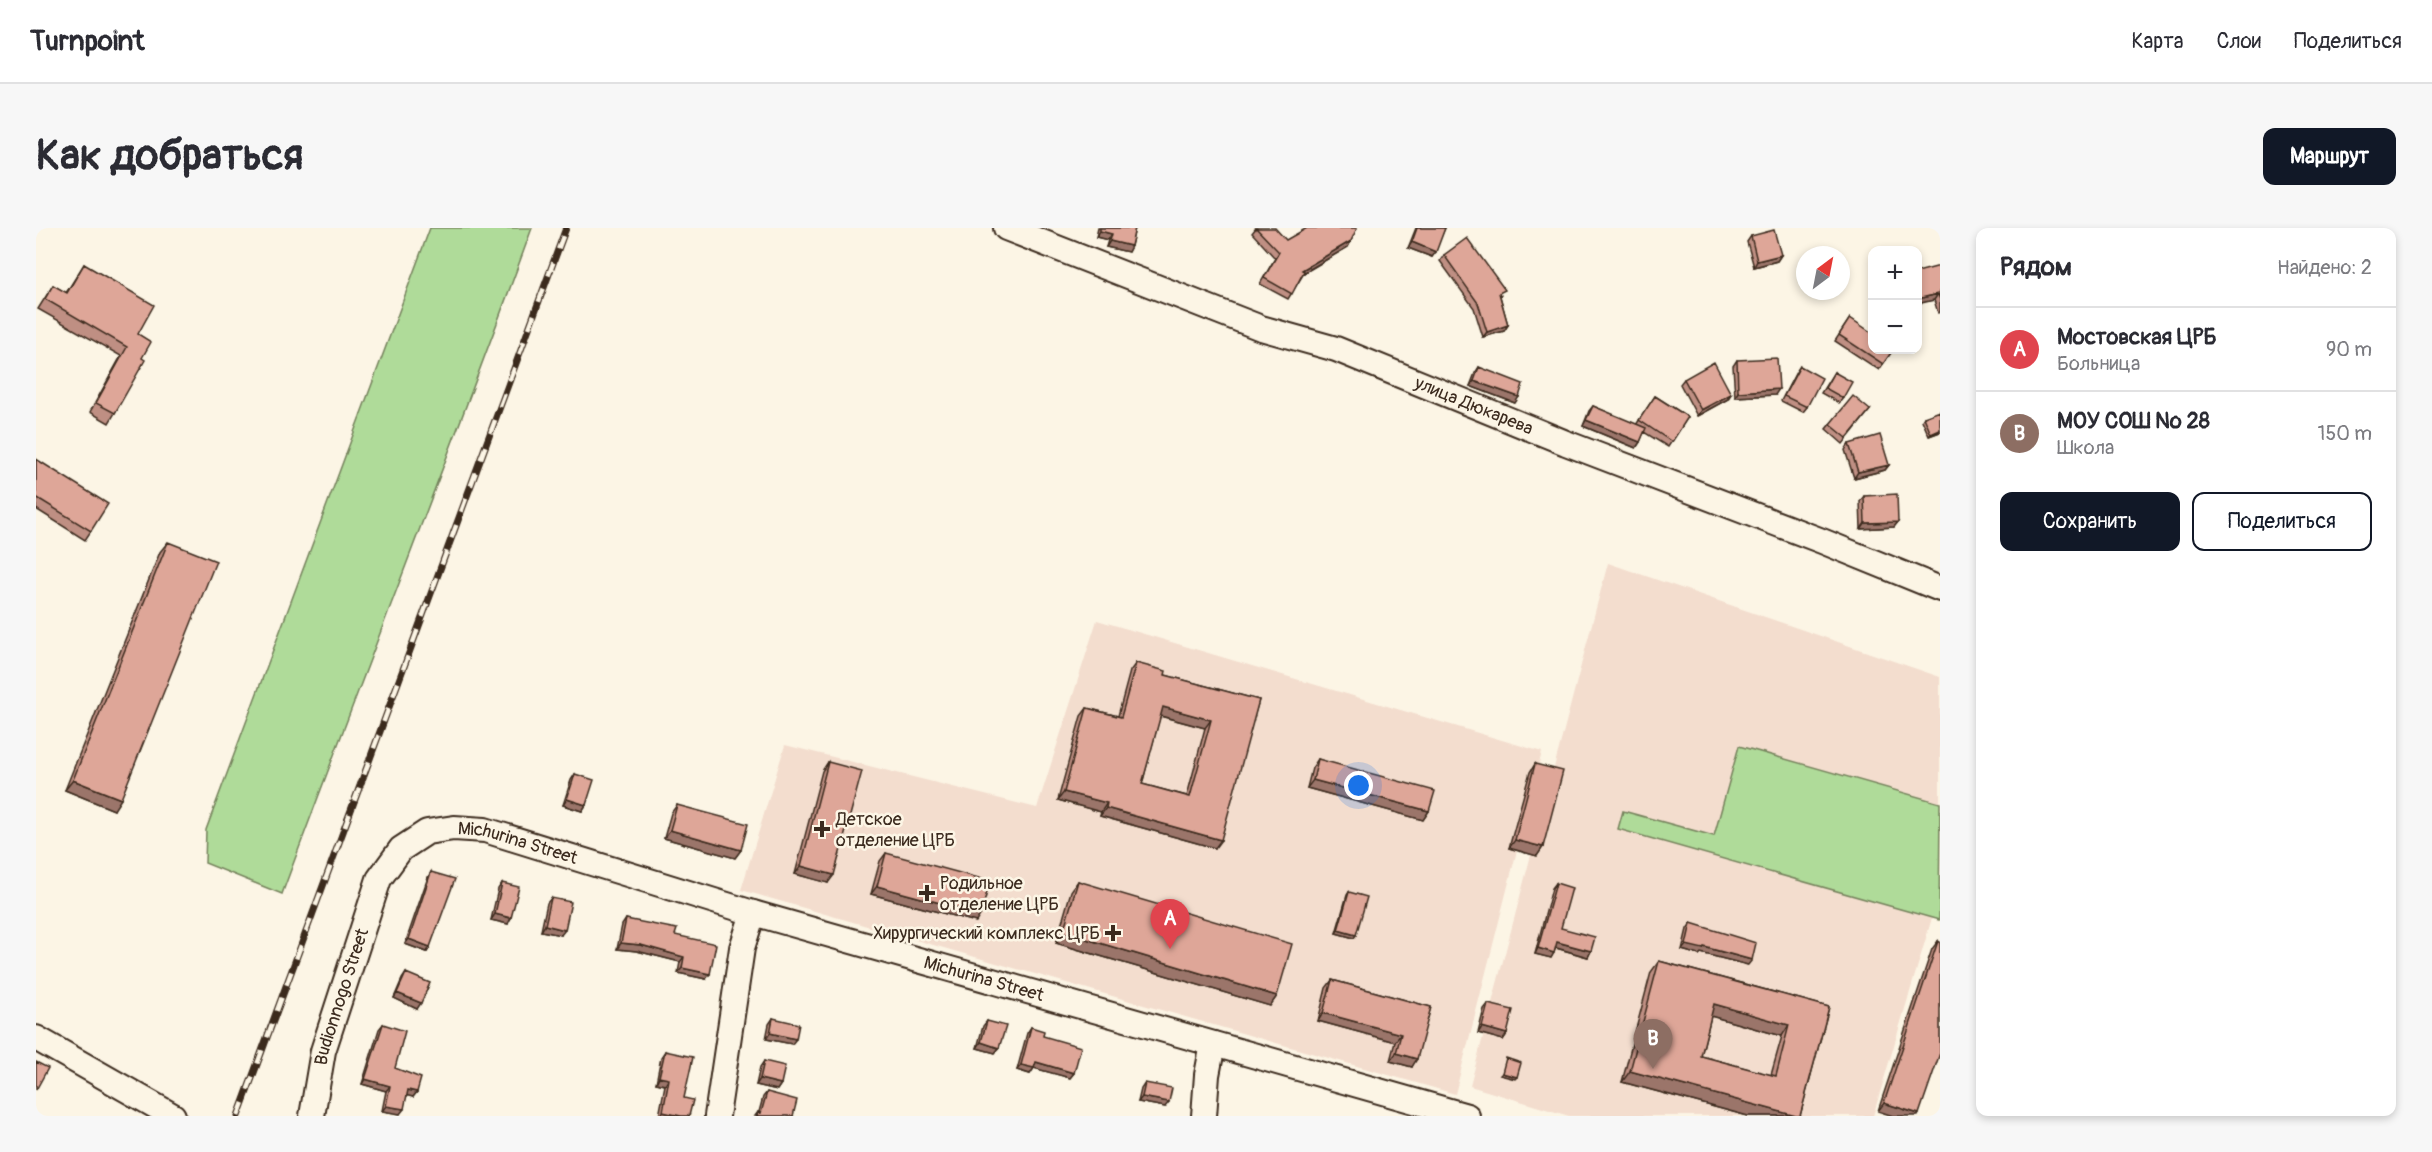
<!DOCTYPE html>
<html lang="ru">
<head>
<meta charset="utf-8">
<style>
	body { margin:0; font-family:Pangolin,sans-serif; background:#f7f7f7; color:#2b2b33 }
	.controls { position:absolute; right:18px; top:18px; display:grid; overflow:hidden; border-radius:12px; box-shadow:0 3px 9px #0003 }
	.controls button { width:54px; height:54px; display:grid; place-items:center; padding:0; border:0; border-bottom:2px solid #e1e1e2; background:#fff; color:#2b2b33; font:30px sans-serif }
	.compass { position:absolute; left:1760px; top:18px; width:54px; height:54px; border-radius:50%; background:#fff; box-shadow:0 3px 9px #0003; rotate:32deg }
	.you { position:absolute; left:1323px; top:558px; width:21px; height:21px; margin:-15px; border:4px solid #fff; border-radius:50%; background:#1a73e8; box-shadow:0 0 0 9px #1a73e833 }
	.badge { display:grid; place-items:center; width:39px; height:39px; border-radius:50%; background:#111827; color:#fff; font-size:20px; font-weight:700 }
	.pin { position:absolute; translate:-50% -50px; filter:drop-shadow(0 2px 3px #0008) }
	.pin::after { content:''; position:absolute; top:32px; width:21px; height:18px; background:inherit; clip-path:polygon(0 0,100% 0,50% 100%) }
	.list { margin:0; padding:0; list-style:none }
	h2 { display:flex; justify-content:space-between; align-items:center; height:78px; margin:0; padding:0 24px; font-size:26px }
	h2 small { font-size:20px; font-weight:400; color:#7c7c81 }
	.list li { display:grid; grid-template-columns:39px 1fr auto; gap:18px; align-items:center; box-sizing:border-box; height:84px; padding:0 24px; border-top:2px solid #e1e1e2 }
	.list b { display:block; font-size:22px; white-space:nowrap }
	.list p { margin:0; font-size:20px; white-space:nowrap; color:#7c7c81 }
	.list em { font-size:20px; font-style:normal; color:#7c7c81 }
	.actions { display:flex; gap:12px; padding:18px 24px }
	.actions a { flex:1; padding:14px 0; border:2px solid #111827; border-radius:12px; text-align:center; font-size:21px; color:#111827 }
	.actions .main { background:#111827; color:#fff }
	.map { position:relative; flex:none; width:1904px; height:888px; overflow:hidden; border-radius:12px }
	header { display:flex; align-items:center; gap:36px; box-sizing:border-box; height:84px; padding:0 30px; background:#fff; border-bottom:2px solid #e1e1e2 }
	header strong { font-size:28px }
	nav { display:flex; gap:33px; margin-inline-start:auto; font-size:21px }
	.intro { display:flex; align-items:center; justify-content:space-between; box-sizing:border-box; height:144px; padding:0 36px }
	h1 { margin:0; font-size:42px }
	.button { padding:15px 27px; border-radius:12px; background:#111827; color:#fff; font-size:21px; font-weight:700 }
	main { display:flex; gap:36px; padding:0 36px }
	aside { flex:1; background:#fff; border-radius:12px; box-shadow:0 3px 9px #0003 }
	.map>svg:first-child { display:block }
	.built { fill:#f3ddce }
	.green { fill:#afdb99; stroke:#75825c; stroke-width:1.5 }
	.lines { fill:none; stroke-linecap:round; stroke-linejoin:round }
	.minor-casing { stroke:#3b2a1e; stroke-width:28 }
	.minor { stroke:#fcf5e5; stroke-width:24 }
	.rail-casing { stroke:#3b2a1e; stroke-width:7 }
	.rail { stroke:#fcf5e5; stroke-width:4.5; stroke-dasharray:14; stroke-linecap:butt }
	.wall { fill:#bf8f83; stroke:#3b2a1e; stroke-width:1.5; fill-rule:evenodd }
	.shaded-wall { fill:#9b746a; stroke:#3b2a1e; stroke-width:1.5 }
	.building { fill:#dea698; stroke:#3b2a1e; stroke-width:1.5; fill-rule:evenodd }
	.poi-dot { fill:#3b2a1e; stroke:#fcf5e5; stroke-width:2 }
	.labels { text-anchor:middle; stroke-width:5; stroke-linejoin:round; paint-order:stroke }
	.street-label { font-size:18px; fill:#3b2a1e; stroke:#fcf5e5 }
	.poi-label { font-size:18px; fill:#3b2a1e; stroke:#fcf5e5; text-anchor:start }
</style>
</head>
<body>
<header>
<strong>Turnpoint</strong>
<nav><a>Карта</a><a>Слои</a><a>Поделиться</a></nav>
</header>
<div class="intro"><h1>Как добраться</h1><a class="button">Маршрут</a></div>
<main>
<div class="map">
<svg width="1904" height="888" viewBox="0 0 1904 888">
	<rect width="100%" height="100%" fill="#fcf5e5"/>
	<filter id="ink" filterUnits="userSpaceOnUse"><feTurbulence type="fractalNoise" baseFrequency=".0167" numOctaves="2"/><feDisplacementMap in="SourceGraphic" scale="12" xChannelSelector="R" yChannelSelector="G"/><feConvolveMatrix kernelMatrix="1 2 1 2 8 2 1 2 1" color-interpolation-filters="sRGB"/></filter>
	<g filter="url(#ink)">
		<path class="built" d="M1572,335L1904,449V663L1837,888H1533L1434,858Z
			M1061,392L1506,524L1419,866L705,662L749,517L1001,580Z"/>
		<path class="green" d="M394,0H496C415,223 328,444 246,666L169,635L170,602Z
			M1703,518L1904,575L1903,692L1582,601L1587,583L1678,608Z"/>
		<g class="lines">
			<g class="minor-casing">
				<g id="minor">
					<path id="s1" d="M970,0L1225,100L1300,121L1530,215L1786,313L1904,361"/>
					<path d="M0,810L137,888"/>
					<path id="s2" d="M276,888L287,823L343,651L365,621L391,604L418,600L449,602L717,685L1431,888"/>
					<path d="M681,888L706,720L717,685"/>
					<path d="M1168,888L1171,847L1177,816"/>
				</g>
			</g>
			<use href="#minor" class="minor"/>
			<g class="rail-casing">
				<path id="rail" d="M202,888L530,0"/>
			</g>
			<use href="#rail" class="rail"/>
		</g>
		<path class="wall" d="M1062,0H1099L1095,18L1092,24L1070,19L1072,12L1060,9Z
			M1220,0L1250,12L1315,13L1312,19L1268,45L1252,71L1224,56L1239,30L1216,5Z
			M1380,0H1409L1396,29L1372,20Z
			M1715,8L1745,27L1741,33L1718,39L1711,14Z
			M1408,27L1465,67L1464,68L1472,97L1468,103L1447,109L1438,80L1404,33Z
			M48,36L102,106L106,130L79,185L73,195L54,184L85,128L2,81L17,57L30,65Z
			M1904,38V84L1902,85L1898,72Z
			M1814,90L1857,122L1843,142L1799,113Z
			M1701,132L1739,167L1699,169L1697,138Z
			M1764,138L1771,179L1767,184L1745,173L1760,144Z
			M1443,139L1479,175L1434,158L1439,145Z
			M1798,144L1807,170L1803,175L1785,165Z
			M1648,151L1692,171L1661,188L1644,156Z
			M1619,168L1652,189L1632,219L1608,204L1604,214L1600,220L1547,198L1553,183L1557,178L1600,197Z
			M1834,182L1807,216L1790,201L1794,196Z
			M1888,189L1904,204L1893,208L1886,192Z
			M1813,216L1853,237L1849,242L1818,250L1809,222Z
			M0,231L55,303L49,312L0,281Z
			M1828,268L1862,294L1858,299L1825,301L1824,273Z
			M132,314L78,582L29,562L124,324Z
			M1100,435L1129,447L1223,472L1179,620L1064,588L1065,584L1022,572L1045,488L1051,480L1082,488L1094,443ZM1124,488L1169,500L1151,568L1106,556Z
			M1282,531L1393,583L1387,592L1271,560L1276,540Z
			M792,534V655L759,646L786,543Z
			M1499,536L1507,619L1501,628L1473,620L1494,544Z
			M539,546L550,577L546,583L527,577L535,552Z
			M641,577L705,622L699,630L628,610L635,585Z
			M850,625L940,694L835,666L844,633Z
			M395,644L394,719L391,724L369,716L392,649Z
			M1042,653L1241,768L1234,778L1020,715L1035,663Z
			M466,655L472,696L455,692L462,661Z
			M1520,655L1525,700L1555,723L1552,729L1520,720L1515,730L1499,726L1516,660Z
			M1313,664L1318,710L1300,705L1311,667Z
			M515,670L525,707L505,703L511,675Z
			M590,691L639,707L670,751L642,745L644,734L601,723L581,721L586,697Z
			M1655,695L1712,737L1665,725L1663,727L1646,722L1651,701Z
			M1902,713L1904,825L1842,883L1896,721Z
			M1623,733L1793,779L1764,888H1712L1586,854L1615,744ZM1675,788L1746,808L1735,847L1665,828Z
			M370,745L381,781L358,770L366,751Z
			M1296,752L1395,779L1376,839L1354,833L1359,814L1282,793L1290,760Z
			M1452,776L1471,806L1467,812L1442,805L1448,781Z
			M737,790L756,816L730,811L733,796Z
			M951,793L963,820L959,825L941,820L947,798Z
			M347,796L359,840L381,864L377,869L371,867L364,886L346,883L350,863L326,856L343,801Z
			M995,799L1038,845L1034,850L998,840L994,846L981,842L991,805Z
			M629,823L648,870L653,888H623L629,857L620,855L625,829Z
			M728,833L745,856L741,862L720,857L724,839Z
			M1109,855L1129,879L1102,874L1105,861Z
			M731,864L757,888H719L722,884H723L727,869Z"/>
		<path class="shaded-wall" d="M1064,3L1076,6L1072,12L1060,9Z
			M1074,13L1095,18L1092,24L1070,19Z
			M1315,13L1312,19L1262,48L1266,42Z
			M1376,14L1400,24L1396,29L1372,20Z
			M1745,27L1741,33L1718,39L1721,33Z
			M1902,66L1898,72L1881,76V71Z
			M1472,97L1468,103L1447,109L1451,104Z
			M1438,153L1483,169L1479,175L1434,158Z
			M1743,161L1739,167L1699,169L1702,164Z
			M1695,166L1692,171L1661,188L1665,182Z
			M1550,192L1604,214L1600,220L1547,198Z
			M1904,202V204L1893,208L1895,206Z
			M1853,237L1849,242L1818,250L1822,244Z
			M1862,294L1858,299L1825,301L1829,295Z
			M1127,479L1175,492L1169,500L1121,487Z
			M37,552L85,571L78,582L29,562Z
			M1277,552L1393,583L1387,592L1271,560Z
			M1028,564L1071,575L1065,584L1022,572Z
			M531,571L550,577L546,583L527,577Z
			M1070,580L1185,612L1179,620L1064,588Z
			M634,602L705,622L699,630L628,610Z
			M1479,612L1507,619L1501,628L1473,620Z
			M765,638L798,647L792,655L759,646Z
			M841,658L945,686L940,694L835,666Z
			M459,686L475,690L472,696L455,692Z
			M509,697L529,702L525,707L505,703Z
			M1302,702L1320,707L1318,710L1300,705Z
			M1027,704L1241,768L1234,778L1020,715Z
			M373,711L394,719L391,724L369,716Z
			M1521,714L1555,723L1552,729L1517,719Z
			M585,715L605,717L648,729L644,734L601,723L581,721Z
			M1650,717L1668,719L1716,732L1712,737L1665,725L1663,727L1646,722Z
			M1502,720L1518,725L1515,730L1499,726Z
			M646,740L674,746L670,751L642,745Z
			M361,765L385,775L381,781L358,770Z
			M1678,776L1753,797L1746,808L1671,787Z
			M1287,785L1365,806L1359,814L1282,793Z
			M1446,799L1471,806L1467,812L1442,805Z
			M734,805L760,811L756,816L730,811Z
			M945,814L963,820L959,825L941,820Z
			M1360,825L1381,831L1376,839L1354,833Z
			M1000,834L1038,845L1034,850L998,840L994,846L981,842L985,837Z
			M1594,843L1760,888H1712L1586,854Z
			M1466,845L1481,849L1479,851L1464,847Z
			M623,849L633,851L629,857L620,855Z
			M329,851L354,858L350,863L326,856Z
			M724,851L745,856L741,862L720,857Z
			M372,862L381,864L377,869L368,867Z
			M1106,869L1133,874L1129,879L1102,874Z
			M1848,875L1883,886L1882,888H1857L1842,883Z
			M350,878L368,881L364,886L346,883Z
			M627,884L645,888H624Z"/>
		<path class="building" d="M1064,0H1099L1095,18L1074,13L1076,6L1064,3Z
			M1220,0H1239L1250,12L1271,0H1321L1315,13L1266,42L1268,43L1256,66L1228,50L1243,24Z
			M1381,0H1409L1400,24L1376,14Z
			M1738,2L1745,27L1721,33L1715,8Z
			M1431,10L1469,62L1463,65L1472,97L1451,104L1442,75L1408,27Z
			M48,36L118,77L102,106L115,114L106,130L109,132L79,185L60,175L91,119L9,71L17,57L31,65Z
			M1904,38V72L1902,66L1881,71V44Z
			M1814,90L1836,105V122H1857L1847,136L1803,107Z
			M1741,130L1743,161L1702,164L1701,132Z
			M1678,134L1695,166L1665,182L1648,151Z
			M1764,138L1786,150L1771,179L1748,168Z
			M1443,139L1487,156L1483,169L1438,153Z
			M1798,144L1816,154L1807,170L1789,160Z
			M1619,168L1652,189L1636,214L1603,192Z
			M1817,168L1834,182L1811,210L1794,196Z
			M1557,178L1610,200L1604,214L1550,192Z
			M1904,183V202L1895,206L1888,189Z
			M1844,207L1853,237L1822,244L1813,216Z
			M0,231L72,276L55,303L0,269Z
			M1861,266L1862,294L1829,295L1828,268Z
			M132,314L180,333L85,571L37,552Z
			M1100,435L1130,443L1129,447L1223,472L1185,612L1070,580L1071,575L1028,564L1051,480L1085,489ZM1127,479L1175,492L1154,569L1106,556Z
			M1282,531L1399,563L1393,583L1277,552Z
			M792,534L826,543L798,647L765,638Z
			M1499,536L1527,543L1507,619L1479,612Z
			M539,546L558,552L550,577L531,571Z
			M641,577L712,596L705,622L634,602Z
			M850,625L954,653L945,686L841,658Z
			M395,644L419,651L394,719L373,711Z
			M1042,653L1256,716L1241,768L1027,704Z
			M466,655L483,659L475,690L459,686Z
			M1520,655L1536,660L1525,700L1559,709L1555,723L1521,714L1518,725L1502,720Z
			M1313,664L1331,669L1320,707L1302,702Z
			M515,670L535,674L529,702L509,697Z
			M590,691L641,701L639,707L680,716L674,746L646,740L648,729L605,717L585,715Z
			M1655,695L1720,715L1716,732L1668,719L1667,721L1650,717Z
			M1902,713L1904,714V825L1883,886L1848,875Z
			M1623,733L1793,779L1764,888H1760L1594,843ZM1678,776L1753,797L1740,848L1665,828Z
			M370,745L394,755L385,775L361,765Z
			M1296,752L1395,779L1381,831L1360,825L1365,806L1287,785Z
			M1452,776L1477,782L1471,806L1446,799Z
			M737,790L763,796L760,811L734,805Z
			M951,793L970,798L963,820L945,814Z
			M347,796L369,803L359,840L385,850L381,864L372,862L368,881L350,878L354,858L329,851Z
			M995,799L1008,803L1007,808L1045,819L1038,845L1000,834L998,840L985,837Z
			M629,823L657,829L648,870L657,872L653,888H645L627,884L633,851L623,849Z
			M1470,830L1485,835L1481,849L1466,845Z
			M728,833L749,838L745,856L724,851Z
			M0,834L12,840L0,862Z
			M1109,855L1136,860L1133,874L1106,869Z
			M731,864L761,872L757,888H721L722,884L725,885Z"/>
	</g>
	<g class="poi-dot">
		<path d="M783 592h6v6h6v6h-6v6h-6v-6h-6v-6h6z"/>
		<path d="M888 656h6v6h6v6h-6v6h-6v-6h-6v-6h6z"/>
		<path d="M1074 696h6v6h6v6h-6v6h-6v-6h-6v-6h6z"/>
	</g>
	<g class="labels">
		<g class="street-label">
			<text dy="6" stroke="none"><textPath href="#s1" startOffset="501">улица Дюкарева</textPath></text>
			<text dy="6" stroke="none"><textPath href="#s2" startOffset="408">Michurina Street</textPath></text>
			<text dy="6" stroke="none"><textPath href="#s2" startOffset="894">Michurina Street</textPath></text>
			<text dy="6" stroke="none"><textPath href="#s2" startOffset="123">Budionnogo Street</textPath></text>
		</g>
		<g class="poi-label">
			<text x="800" y="597">Детское<tspan x="800" dy="21">отделение ЦРБ</tspan></text>
			<text x="904" y="661">Родильное<tspan x="904" dy="21">отделение ЦРБ</tspan></text>
			<text x="1064" y="711" text-anchor="end">Хирургический комплекс ЦРБ</text>
		</g>
	</g>
</svg>
<div class="controls">
<button>+</button>
<button>−</button>
</div>
<svg class="compass" viewBox="-18 -18 36 36"><path d="M0-13l5 13h-10z" fill="#e53935"/><path d="M0 13l5-13h-10z" fill="#7c7c81"/></svg>
<div class="you"></div>
<div class="pin badge" style="left:1134px;top:721px;background:#e0444e">A</div>
<div class="pin badge" style="left:1617px;top:841px;background:#8d6e63">B</div>
</div>
<aside>
<h2>Рядом<small>Найдено: 2</small></h2>
<ul class="list">
<li><span class="badge" style="background:#e0444e">A</span><div><b>Мостовская ЦРБ</b><p>Больница</p></div><em>90 m</em></li>
<li><span class="badge" style="background:#8d6e63">B</span><div><b>МОУ СОШ № 28</b><p>Школа</p></div><em>150 m</em></li>
</ul>
<div class="actions"><a class="main">Сохранить</a><a>Поделиться</a></div>
</aside>
</main>
</body>
</html>
